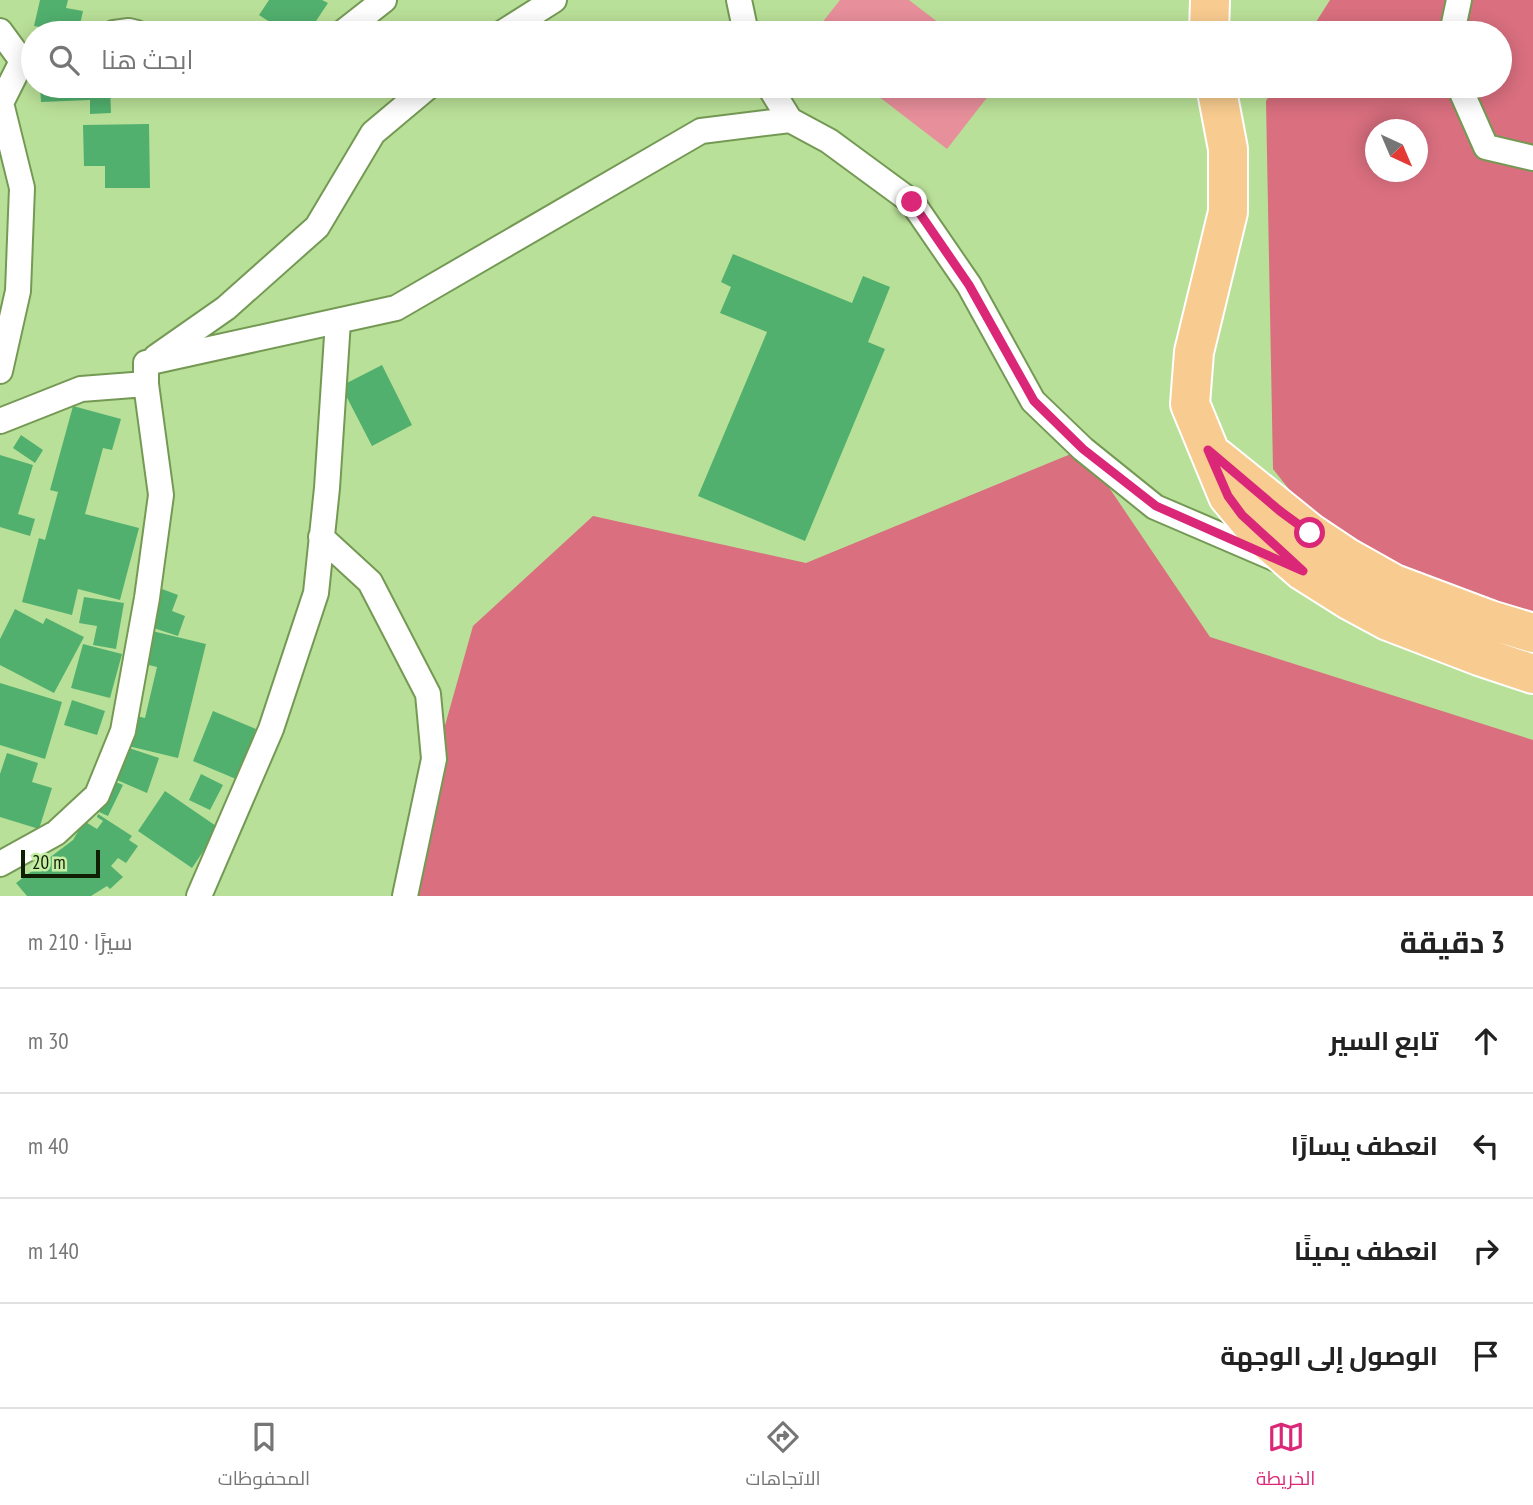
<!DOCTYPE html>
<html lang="ar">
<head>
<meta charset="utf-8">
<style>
	body { margin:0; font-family:"PT Sans Narrow",Cairo,sans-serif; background:#f2f2f2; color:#222; direction:rtl }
	.compass { position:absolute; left:1365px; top:119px; width:63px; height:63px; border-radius:50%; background:#fff; box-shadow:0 4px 18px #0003; rotate:136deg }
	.scale { position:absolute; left:21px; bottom:18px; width:79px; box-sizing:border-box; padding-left:7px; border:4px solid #101e03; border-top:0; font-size:19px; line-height:24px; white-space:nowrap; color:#101e03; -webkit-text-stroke:5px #c6eea5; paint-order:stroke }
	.stop { position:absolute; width:21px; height:21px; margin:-16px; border:5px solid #db2777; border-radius:50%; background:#fff }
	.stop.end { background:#db2777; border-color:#fff; box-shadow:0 2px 7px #0008 }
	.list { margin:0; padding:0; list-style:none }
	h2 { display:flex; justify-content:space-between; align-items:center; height:91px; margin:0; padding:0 28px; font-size:30px }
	h2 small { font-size:23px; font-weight:400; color:#767676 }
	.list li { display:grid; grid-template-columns:46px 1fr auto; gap:21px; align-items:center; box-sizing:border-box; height:105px; padding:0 28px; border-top:2px solid #e0e0e0 }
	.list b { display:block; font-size:26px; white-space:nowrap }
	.list em { font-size:23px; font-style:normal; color:#767676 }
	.icon { flex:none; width:38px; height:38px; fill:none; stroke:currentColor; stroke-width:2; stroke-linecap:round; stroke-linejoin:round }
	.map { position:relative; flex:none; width:1533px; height:896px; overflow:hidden; direction:ltr }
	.search { position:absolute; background:#fff; box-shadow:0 4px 18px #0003; left:21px; right:21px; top:21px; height:77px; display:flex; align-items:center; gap:18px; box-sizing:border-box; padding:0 24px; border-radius:38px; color:#767676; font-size:26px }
	.sheet { height:511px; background:#fff }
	nav { display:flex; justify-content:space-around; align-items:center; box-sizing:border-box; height:98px; border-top:2px solid #e0e0e0; background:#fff; font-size:19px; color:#767676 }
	nav a { display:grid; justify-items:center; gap:4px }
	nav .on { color:#db2777 }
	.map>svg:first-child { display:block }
	.green { fill:#e78f9b }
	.forest { fill:#d96f7f; fill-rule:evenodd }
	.building { fill:#51b06e }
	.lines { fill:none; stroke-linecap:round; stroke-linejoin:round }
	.street-casing { stroke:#749954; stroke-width:28 }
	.primary-casing { stroke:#fff; stroke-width:42 }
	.street { stroke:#fff; stroke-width:24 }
	.primary { stroke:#f8cc90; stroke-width:38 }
	.route { stroke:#db2777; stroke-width:9 }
</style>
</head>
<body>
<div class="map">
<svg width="1533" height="896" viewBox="0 0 1533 896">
	<rect width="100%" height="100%" fill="#b9e098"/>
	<path class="green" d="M840,0H909L952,33H814Z
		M865,86H996L947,149Z"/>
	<path class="forest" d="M1330,0H1533V642L1365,585L1273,469L1266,101L1275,86H1500V33H1309ZM1376,130H1418V172H1376Z
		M1083,449L1210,637L1533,740V896H397L473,626L593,516L806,563Z"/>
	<path class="building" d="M40,0H68L66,8L83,11L78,33L34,26Z
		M269,0H322L328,3L308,33H287L259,15Z
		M40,86H110L111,113L90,114V100L41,102Z
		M149,124L150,188H105V166H84L83,125Z
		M733,254L852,303L863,276L890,287L868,342L885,349L805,541L698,496L767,332L720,313L731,287L721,282Z
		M382,365L412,425L372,446L341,386Z
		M73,406L121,419L112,450L103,448L85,514L139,528L120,600L78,589L72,615L22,602L39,538L45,540L58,492L50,490Z
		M21,435L43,450L35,463L13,448Z
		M0,455L33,465L18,514L35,519L30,536L0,527Z
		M154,586L178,595L172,611L185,616L178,636L141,624Z
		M84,597L124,603L116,649L93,645L97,626L79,623Z
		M15,609L43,624L46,618L84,637L54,693L0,665V639Z
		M144,629L206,644L178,758L124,745L132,715L145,718L157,667L136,662Z
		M83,644L122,654L110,698L71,688Z
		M0,683L62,702L45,759L0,745Z
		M72,700L105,711L97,735L64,725Z
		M213,711L256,729L236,779L193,761Z
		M123,746L159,758L147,793L110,777Z
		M7,753L38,763L32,782L52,788L39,829L0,817V774Z
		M201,774L223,785L210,810L189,800Z
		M102,776L123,785L108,816L88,807Z
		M165,791L219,828L192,868L138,831Z
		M98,814L132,836L129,840L138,846L126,863L118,858L111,866L123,877L110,889L107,886L91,896H27L16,883L73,840L84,821L97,829L103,821L97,817Z"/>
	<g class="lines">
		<g class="street-casing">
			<path id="street" d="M739,0L746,33
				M0,31L22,61
				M114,33L129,31L137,33
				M342,33L384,0
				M502,33L554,0
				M1452,33L1459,0
				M769,86L790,120L829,141L912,202L969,285L1033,401L1083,449L1155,507L1276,559
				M1459,86L1486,147L1533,158
				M156,357L226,308L317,227L373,133L429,86
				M146,363L396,308L701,131L790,120
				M0,371L18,291L22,188L1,103L22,61L33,56
				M0,421L81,389L146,384
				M321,537L370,582L428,694L434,759L405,896
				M0,864L56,833L97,795L123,731L147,598L161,495L146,384V363
				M199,896L271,729L316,593L327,488L338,321"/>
		</g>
		<g class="primary-casing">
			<path id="primary" d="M1209,33L1210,0
				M1216,86L1228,149V212L1194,352L1190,404L1228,496L1259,533L1303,571L1349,600L1388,621L1479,656L1533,674
				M1217,458L1310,533L1346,557L1394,584L1490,620L1533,633"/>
		</g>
		<use href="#street" class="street"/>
		<use href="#primary" class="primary"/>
	</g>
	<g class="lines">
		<path class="route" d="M912,202L969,285L1034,401L1083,449L1156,506L1303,571L1242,515L1228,496L1208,450L1280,511L1310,533"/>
	</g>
</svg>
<svg class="compass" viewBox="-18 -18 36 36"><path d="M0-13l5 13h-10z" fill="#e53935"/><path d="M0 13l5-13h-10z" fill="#767676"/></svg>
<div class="scale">20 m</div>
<div class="stop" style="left:1310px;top:533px"></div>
<div class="stop end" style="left:912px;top:202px"></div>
<div class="search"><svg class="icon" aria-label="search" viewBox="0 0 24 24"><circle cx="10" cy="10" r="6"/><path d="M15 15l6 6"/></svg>ابحث هنا</div>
</div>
<section class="sheet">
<h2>3 دقيقة<small>سيرًا · 210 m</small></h2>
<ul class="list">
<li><svg class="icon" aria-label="ahead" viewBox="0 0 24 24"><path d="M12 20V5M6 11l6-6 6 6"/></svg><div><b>تابع السير</b></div><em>30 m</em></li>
<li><svg class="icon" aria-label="left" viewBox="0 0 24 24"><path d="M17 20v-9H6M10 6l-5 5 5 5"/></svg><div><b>انعطف يسارًا</b></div><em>40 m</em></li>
<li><svg class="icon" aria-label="right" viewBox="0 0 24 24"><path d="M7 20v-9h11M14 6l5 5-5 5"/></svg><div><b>انعطف يمينًا</b></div><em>140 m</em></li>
<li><svg class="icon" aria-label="arrive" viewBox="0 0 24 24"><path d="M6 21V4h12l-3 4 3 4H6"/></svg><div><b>الوصول إلى الوجهة</b></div></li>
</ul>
</section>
<nav>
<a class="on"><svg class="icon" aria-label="map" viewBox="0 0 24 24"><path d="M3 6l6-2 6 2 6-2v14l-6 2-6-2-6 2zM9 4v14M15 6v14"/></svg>الخريطة</a>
<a><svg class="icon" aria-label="directions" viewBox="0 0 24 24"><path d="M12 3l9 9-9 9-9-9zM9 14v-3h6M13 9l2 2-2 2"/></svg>الاتجاهات</a>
<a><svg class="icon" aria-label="saved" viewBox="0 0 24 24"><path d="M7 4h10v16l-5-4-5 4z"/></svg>المحفوظات</a>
</nav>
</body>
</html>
